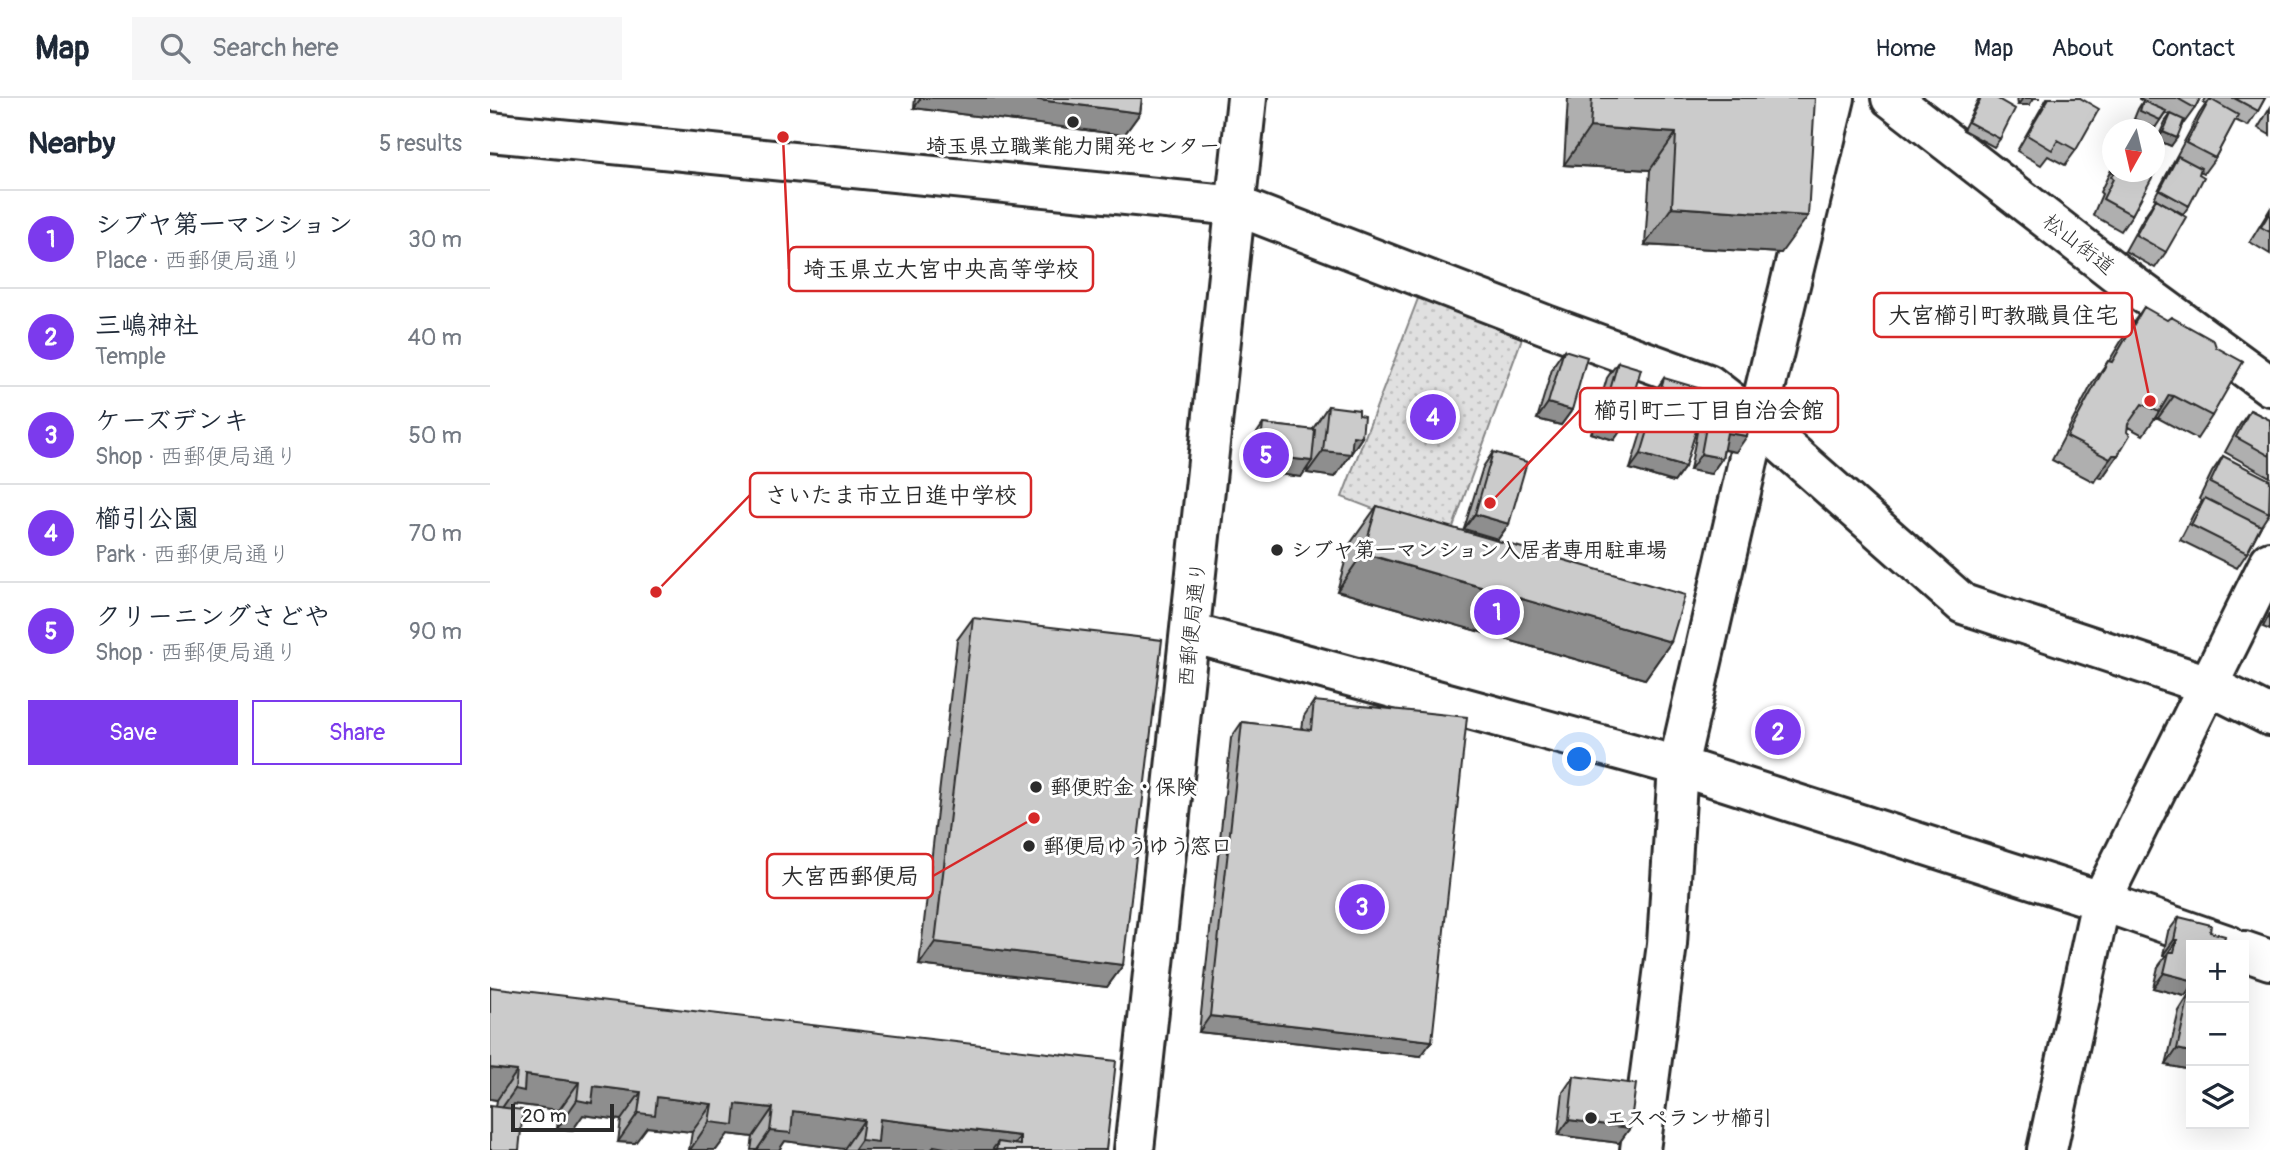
<!DOCTYPE html>
<html lang="en">
<head>
<meta charset="utf-8">
<style>
	body { margin:0; font-family:Pangolin,"Klee One",sans-serif; background:#f6f6f7; color:#1f2937 }
	.controls { position:absolute; right:21px; bottom:21px; display:grid; overflow:hidden; border-radius:0px; box-shadow:0 7px 28px #0002 }
	.controls button { width:63px; height:63px; display:grid; place-items:center; padding:0; border:0; border-bottom:2px solid #e0e1e3; background:#fff; color:#1f2937; font:35px sans-serif }
	.compass { position:absolute; left:1612px; top:21px; width:63px; height:63px; border-radius:50%; background:#fff; box-shadow:0 7px 28px #0002; rotate:188deg }
	.scale { position:absolute; left:21px; bottom:18px; width:103px; box-sizing:border-box; padding-left:7px; border:4px solid #2b2b2b; border-top:0; font-size:19px; line-height:24px; white-space:nowrap; color:#2b2b2b; -webkit-text-stroke:5px #fff; paint-order:stroke }
	.you { position:absolute; left:1090px; top:662px; width:24px; height:24px; margin:-18px; border:5px solid #fff; border-radius:50%; background:#1a73e8; box-shadow:0 0 0 10px #1a73e833 }
	.badge { display:grid; place-items:center; width:46px; height:46px; border-radius:50%; background:#7c3aed; color:#fff; font-size:23px; font-weight:700 }
	.pin { position:absolute; translate:-50% -50%; border:4px solid #fff; box-shadow:0 2px 7px #0006 }
	.list { margin:0; padding:0; list-style:none }
	h2 { display:flex; justify-content:space-between; align-items:center; height:91px; margin:0; padding:0 28px; font-size:30px }
	h2 small { font-size:23px; font-weight:400; color:#747a83 }
	.list li { display:grid; grid-template-columns:46px 1fr auto; gap:21px; align-items:center; box-sizing:border-box; height:98px; padding:0 28px; border-top:2px solid #e0e1e3 }
	.list b { display:block; font-size:26px; white-space:nowrap }
	.list p { margin:0; font-size:23px; white-space:nowrap; color:#747a83 }
	.list em { font-size:23px; font-style:normal; color:#747a83 }
	.actions { display:flex; gap:14px; padding:21px 28px }
	.actions a { flex:1; padding:16px 0; border:2px solid #7c3aed; border-radius:0px; text-align:center; font-size:24px; color:#7c3aed }
	.actions .main { background:#7c3aed; color:#fff }
	.icon { flex:none; width:38px; height:38px; fill:none; stroke:currentColor; stroke-width:2; stroke-linecap:round; stroke-linejoin:round }
	.map { position:relative; flex:none; width:1780px; height:1052px; overflow:hidden }
	header { display:flex; align-items:center; gap:42px; box-sizing:border-box; height:98px; padding:0 35px; background:#fff; border-bottom:2px solid #e0e1e3 }
	header strong { font-size:33px }
	nav { display:flex; gap:38px; margin-inline-start:auto; font-size:24px }
	.search { width:490px; height:63px; background:#f6f6f7; display:flex; align-items:center; gap:18px; box-sizing:border-box; padding:0 24px; border-radius:0px; color:#747a83; font-size:26px }
	main { display:flex }
	aside { flex:1; background:#fff }
	.map>svg:first-child { display:block }
	.grass { fill:url(#grass-dots); stroke:#868686; stroke-width:2 }
	.lines { fill:none; stroke-linecap:round; stroke-linejoin:round }
	.minor-casing { stroke:#2b2b2b; stroke-width:44 }
	.major-casing { stroke:#2b2b2b; stroke-width:44 }
	.minor { stroke:#fff; stroke-width:38 }
	.major { stroke:#fff; stroke-width:38 }
	.wall { fill:#afafaf; stroke:#2b2b2b; stroke-width:2 }
	.shaded-wall { fill:#8e8e8e; stroke:#2b2b2b; stroke-width:2 }
	.building { fill:#cbcbcb; stroke:#2b2b2b; stroke-width:2 }
	.poi-dot { fill:#2b2b2b; stroke:#fff; stroke-width:2.5 }
	.labels { text-anchor:middle; stroke-width:6; stroke-linejoin:round; paint-order:stroke }
	.poi-label { font-size:21px; font-weight:bold; fill:#2b2b2b; stroke:#fff; text-anchor:start }
	.street-label { font-size:21px; fill:#2b2b2b; stroke:#fff }
	.leader { fill:none; stroke:#d62828; stroke-width:2.5 }
	.callout-dot { fill:#d62828; stroke:#fff; stroke-width:2.5 }
	.callout { fill:#fff; stroke:#d62828; stroke-width:2.5 }
	.callout-label { font-size:23px; text-anchor:middle; font-weight:bold; fill:#2b2b2b }
</style>
</head>
<body>
<header>
<strong>Map</strong>
<div class="search"><svg class="icon" aria-label="search" viewBox="0 0 24 24"><circle cx="10" cy="10" r="6"/><path d="M15 15l6 6"/></svg>Search here</div>
<nav><a>Home</a><a>Map</a><a>About</a><a>Contact</a></nav>
</header>
<main>
<aside>
<h2>Nearby<small>5 results</small></h2>
<ul class="list">
<li><span class="badge">1</span><div><b>シブヤ第一マンション</b><p>Place · 西郵便局通り</p></div><em>30 m</em></li>
<li><span class="badge">2</span><div><b>三嶋神社</b><p>Temple</p></div><em>40 m</em></li>
<li><span class="badge">3</span><div><b>ケーズデンキ</b><p>Shop · 西郵便局通り</p></div><em>50 m</em></li>
<li><span class="badge">4</span><div><b>櫛引公園</b><p>Park · 西郵便局通り</p></div><em>70 m</em></li>
<li><span class="badge">5</span><div><b>クリーニングさどや</b><p>Shop · 西郵便局通り</p></div><em>90 m</em></li>
</ul>
<div class="actions"><a class="main">Save</a><a>Share</a></div>
</aside>
<div class="map">
<svg width="1780" height="1052" viewBox="0 0 1780 1052">
	<defs>
		<pattern id="grass-dots" width="8" height="8" patternUnits="userSpaceOnUse" patternTransform="scale(1.75)"><rect width="8" height="8" fill="#e0e0e0"/><path d="M2 2h.1M6 6h.1" fill="none" stroke="#c0c0c0" stroke-width="1.8" stroke-linecap="round"/></pattern>
	</defs>
	<rect width="100%" height="100%" fill="#fff"/>
	<filter id="ink" filterUnits="userSpaceOnUse"><feTurbulence type="fractalNoise" baseFrequency=".0143" numOctaves="2"/><feDisplacementMap in="SourceGraphic" scale="14" xChannelSelector="R" yChannelSelector="G"/><feConvolveMatrix kernelMatrix="1 2 1 2 8 2 1 2 1" color-interpolation-filters="sRGB"/></filter>
	<g filter="url(#ink)">
		<path class="grass" d="M929,198L1032,240L959,440L852,399Z"/>
		<g class="lines">
			<g class="minor-casing">
				<path id="minor" d="M0,34L747,108L1056,227L1218,286L1267,324L1473,506L1718,587L1780,618
					M701,535L1188,668L1611,803L1738,847
					M1754,853L1780,862
					M644,1052L757,0
					M1150,1052L1177,846L1188,668L1267,324L1345,0
					M1557,1052L1611,803L1780,463"/>
			</g>
			<g class="major-casing">
				<path id="major" d="M1401,0L1626,175L1780,288"/>
			</g>
			<use href="#minor" class="minor"/>
			<use href="#major" class="major"/>
		</g>
		<path class="wall" d="M425,0H652L650,15L634,37L424,10Z
			M1078,0H1325L1291,155L1155,147L1160,72L1074,67Z
			M1489,0H1506L1510,41L1504,49L1473,32Z
			M1527,0H1550H1544L1539,7H1528Z
			M1557,0H1590L1586,52L1575,67L1558,58L1551,67L1527,53Z
			M1649,0H1710L1705,10L1694,25H1693L1681,48L1667,42L1675,24L1680,17L1675,15L1665,30L1644,21L1648,11L1653,3L1649,1Z
			M1716,0H1775L1768,13L1758,28L1745,22L1725,60L1714,75L1710,73L1699,108L1693,116L1664,100L1709,16L1716,6L1713,5Z
			M1780,10V37L1768,30Z
			M1622,70V74H1664L1642,117L1631,133L1603,117L1612,96L1610,94Z
			M1666,101L1676,154L1665,170L1635,153L1655,117Z
			M1780,111V156L1760,144Z
			M1654,209L1722,318L1707,341L1668,320H1665L1653,337L1638,329L1628,357L1612,380L1607,379L1604,384L1562,362L1602,286L1618,263H1619L1638,232Z
			M1074,252L1082,312L1071,327L1047,321L1063,268Z
			M1128,264L1135,326L1124,342L1101,335L1117,280Z
			M1174,280L1195,369L1184,384L1140,371L1163,296Z
			M1220,307L1246,354L1234,352L1232,360L1221,376L1200,372L1209,323Z
			M838,308L869,317L872,339L845,379L817,375L818,368L811,379L759,372L762,342L773,326L822,332Z
			M1760,312L1780,322V379L1735,354L1749,328Z
			M1003,354L1019,426L1008,441L974,431L993,369Z
			M1733,358L1780,414L1771,428L1757,455L1747,470L1690,442L1704,415L1712,403L1709,401L1722,374Z
			M887,408L1181,544L1155,581L847,493L860,446Z
			M1780,515V532L1773,529Z
			M483,520L633,867L617,889L429,867L467,542Z
			M824,603L931,958L709,934L741,640L752,624L812,631L814,618Z
			M1289,618L1297,635L1292,643L1279,638L1284,626Z
			M1689,819L1701,847V892L1700,891L1695,898L1663,890L1668,869L1676,858L1673,857L1678,834Z
			M0,889L616,1052H354V1051L295,1043L289,1052H261L263,1039L238,1036L226,1052H199L202,1034L157,1029L145,1045L128,1044L131,1022L93,1017L82,1033L67,1031L69,1012L24,1006L21,1011L6,1009L7,1002L0,1001Z
			M1699,897L1701,898V972L1676,967L1689,913Z
			M1084,978L1140,1030L1129,1045L1068,1037L1073,994Z"/>
		<path class="shaded-wall" d="M431,0H534L650,15L634,37L424,10Z
			M1533,0H1550H1544L1539,7H1528Z
			M1100,29L1186,35L1160,72L1074,67Z
			M1673,34L1687,40L1681,48L1667,42Z
			M1182,109L1318,118L1291,155L1155,147Z
			M1679,297L1684,298L1668,320H1665Z
			M1058,305L1082,312L1071,327L1047,321Z
			M1112,320L1135,326L1124,342L1101,335Z
			M1237,335L1257,338L1246,354L1226,350Z
			M863,338L872,339L845,379L817,375L833,353Z
			M1151,356L1195,369L1184,384L1140,371Z
			M1211,356L1232,360L1221,376L1200,372Z
			M769,357L822,363L811,379L759,372Z
			M1623,357H1628L1612,380L1607,379Z
			M985,416L1019,426L1008,441L974,431Z
			M873,455L1181,544L1155,581L847,493Z
			M1285,630L1297,635L1292,643L1279,638Z
			M1684,842H1687L1676,858L1673,857Z
			M445,844L633,867L617,889L429,867Z
			M1674,875L1701,882V892L1700,891L1695,898L1663,890Z
			M720,918L942,943L931,958L709,934Z
			M1687,951L1701,954V972L1676,967Z
			M0,970L27,973L7,1002L0,1001Z
			M35,977L89,984L69,1012L24,1006L14,1021L5,1020Z
			M104,988L151,994L131,1022L93,1017L82,1033L67,1031L87,1002Z
			M167,999L222,1006L202,1034L157,1029L145,1045L128,1044L148,1015Z
			M246,1006L283,1010L263,1039L238,1036L226,1052H200L219,1024Z
			M303,1013L374,1022L354,1051L295,1043L289,1052H267L280,1033Z
			M390,1021L530,1038L521,1052L508,1044L502,1052H443L444,1048L441,1052H364L371,1042Z
			M1079,1022L1140,1030L1129,1045L1068,1037Z"/>
		<path class="building" d="M534,0H652L650,15Z
			M1102,0H1325L1318,118L1182,109L1186,35L1100,29Z
			M1491,0H1506L1525,11L1510,41L1478,24Z
			M1559,0H1590L1609,11L1586,52L1568,42L1562,52L1537,37Z
			M1687,0H1710L1705,10Z
			M1744,0H1775L1768,13Z
			M1720,1L1748,17L1725,60L1696,45Z
			M1653,3L1676,13L1670,22L1650,13Z
			M1681,16L1694,22L1687,40L1673,34Z
			M1688,58L1711,70L1709,76L1714,79L1699,108L1670,92Z
			M1664,59L1671,63L1642,117L1613,101L1623,81L1621,79L1624,74H1664Z
			M1666,101L1696,119L1676,154L1646,137Z
			M1780,114V134L1771,129Z
			M1654,209L1677,222L1681,219L1724,243L1726,249L1753,264L1722,318L1684,298L1679,297L1669,314L1652,306L1638,326L1637,334L1640,337L1628,357H1623L1620,361L1577,339L1618,263L1622,264Z
			M1074,252L1097,259L1082,312L1058,305Z
			M1128,264L1151,271L1135,326L1112,320Z
			M1174,280L1218,293L1195,369L1151,356Z
			M1220,307L1261,315L1257,338L1237,335L1232,360L1211,356Z
			M838,308L869,312V317L874,318L872,339L863,338L861,356L833,353Z
			M1760,312L1780,322V358L1746,339Z
			M773,326L825,332L822,363L769,357Z
			M1003,354L1037,364L1019,426L985,416Z
			M1733,358L1780,382L1779,415L1720,385Z
			M1715,400L1771,428L1757,455L1701,427Z
			M887,408L1195,497L1181,544L873,455Z
			M483,520L672,542L633,867L445,844Z
			M824,603L977,619L942,943L720,918L752,624L821,632Z
			M1289,618L1302,623L1297,635L1285,630Z
			M1689,819L1721,827L1720,834L1735,838L1733,847H1701V882L1674,875L1679,854H1684L1687,842H1684Z
			M0,889L626,963L616,1052H506L508,1044L530,1047V1038L390,1021L388,1044L371,1042L374,1022L303,1013L301,1035L280,1033L283,1010L246,1006L244,1027L219,1024L222,1006L167,999L165,1017L148,1015L151,994L104,988L102,1005L87,1002L89,984L35,977L34,993L25,991L27,973L0,970Z
			M1699,897L1701,898V954L1687,951Z
			M1084,978L1146,986L1140,1030L1079,1022Z
			M0,1008L33,1012L29,1052H0Z
			M444,1048L466,1052H443Z"/>
	</g>
	<g class="poi-dot">
		<circle cx="583" cy="24" r="7"/>
		<circle cx="787" cy="452" r="7"/>
		<circle cx="546" cy="689" r="7"/>
		<circle cx="539" cy="748" r="7"/>
		<circle cx="1101" cy="1020" r="7"/>
	</g>
	<g class="labels">
		<g class="poi-label">
			<text x="583" y="55" text-anchor="middle">埼玉県立職業能力開発センター</text>
			<text x="801" y="459">シブヤ第一マンション入居者専用駐車場</text>
			<text x="560" y="696">郵便貯金・保険</text>
			<text x="553" y="755">郵便局ゆうゆう窓口</text>
			<text x="1115" y="1027">エスペランサ櫛引</text>
		</g>
		<g class="street-label">
			<text transform="translate(1589 146) rotate(38)" y="7">松山街道</text>
			<text transform="translate(702 526) rotate(-84)" y="7">西郵便局通り</text>
		</g>
	</g>
	<path class="leader" d="M293 39L299 171M1660 303L1642 217M1000 405L1090 312M166 494L260 397M544 720L443 778"/>
	<g class="callout-dot">
		<circle cx="293" cy="39" r="7"/>
		<circle cx="1660" cy="303" r="7"/>
		<circle cx="1000" cy="405" r="7"/>
		<circle cx="166" cy="494" r="7"/>
		<circle cx="544" cy="720" r="7"/>
	</g>
	<g class="callout">
		<rect x="299" y="149" width="304" height="44" rx="7"/>
		<rect x="1384" y="195" width="258" height="44" rx="7"/>
		<rect x="1090" y="290" width="258" height="44" rx="7"/>
		<rect x="260" y="375" width="281" height="44" rx="7"/>
		<rect x="277" y="756" width="166" height="44" rx="7"/>
	</g>
	<g class="callout-label">
		<text x="451" y="179">埼玉県立大宮中央高等学校</text>
		<text x="1513" y="225">大宮櫛引町教職員住宅</text>
		<text x="1219" y="320">櫛引町二丁目自治会館</text>
		<text x="401" y="405">さいたま市立日進中学校</text>
		<text x="360" y="786">大宮西郵便局</text>
	</g>
</svg>
<div class="controls">
<button>+</button>
<button>−</button>
<button><svg class="icon" aria-label="layers" viewBox="0 0 24 24"><path d="M12 4l9 5-9 5-9-5zM3 14l9 5 9-5"/></svg></button>
</div>
<svg class="compass" viewBox="-18 -18 36 36"><path d="M0-13l5 13h-10z" fill="#e53935"/><path d="M0 13l5-13h-10z" fill="#747a83"/></svg>
<div class="scale">20 m</div>
<div class="you"></div>
<div class="pin badge" style="left:1007px;top:514px">1</div>
<div class="pin badge" style="left:1288px;top:634px">2</div>
<div class="pin badge" style="left:872px;top:809px">3</div>
<div class="pin badge" style="left:943px;top:319px">4</div>
<div class="pin badge" style="left:776px;top:357px">5</div>
</div>
</main>
</body>
</html>
